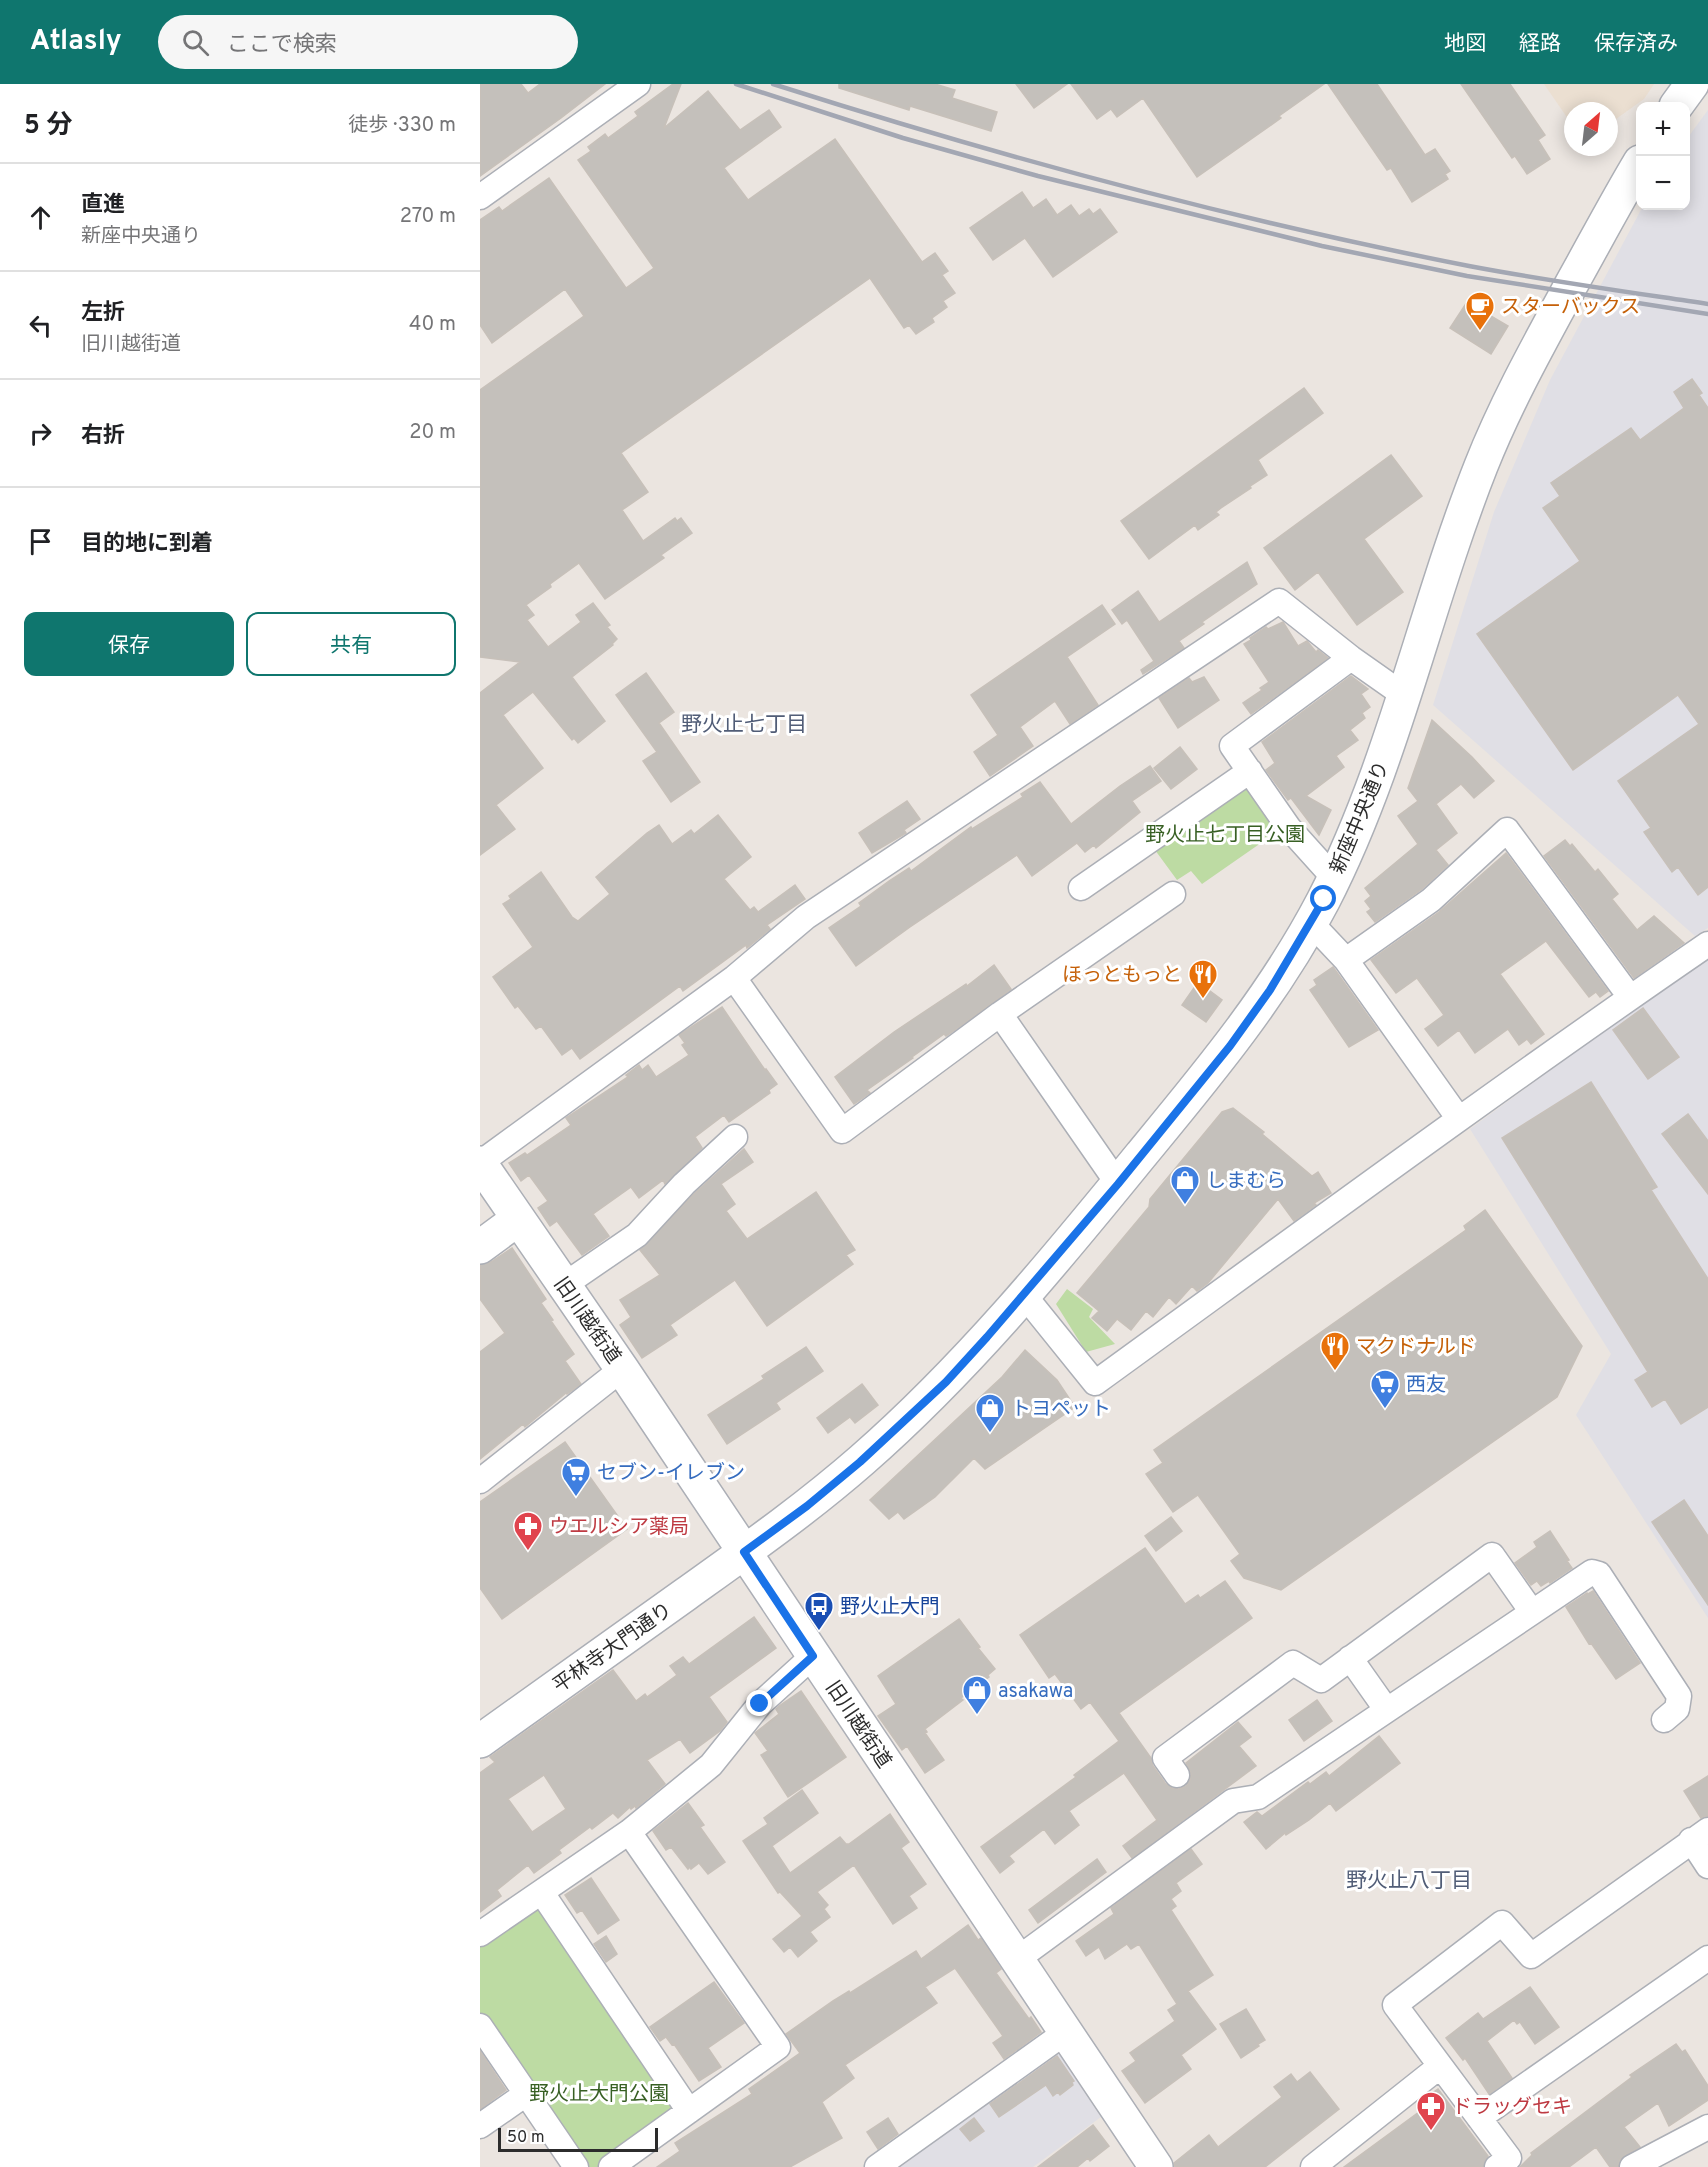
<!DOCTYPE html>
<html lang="ja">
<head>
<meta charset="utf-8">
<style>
	body { margin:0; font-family:Overpass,"Noto Sans JP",sans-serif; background:#f6f6f6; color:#202124 }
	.controls { position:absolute; right:18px; top:18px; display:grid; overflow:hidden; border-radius:12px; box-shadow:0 3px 15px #0003 }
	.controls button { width:54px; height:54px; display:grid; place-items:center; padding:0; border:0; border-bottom:2px solid #e0e0e0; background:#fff; color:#202124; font:30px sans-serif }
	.compass { position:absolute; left:1084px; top:18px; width:54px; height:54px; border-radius:50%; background:#fff; box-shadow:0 3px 15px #0003; rotate:28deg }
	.scale { position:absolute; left:18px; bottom:15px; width:160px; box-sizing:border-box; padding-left:6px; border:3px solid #2c2c2c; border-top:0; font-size:16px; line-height:21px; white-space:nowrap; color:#2c2c2c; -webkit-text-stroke:4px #fff; paint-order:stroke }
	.stop { position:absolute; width:18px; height:18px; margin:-14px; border:4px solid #1a73e8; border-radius:50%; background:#fff }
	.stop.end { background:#1a73e8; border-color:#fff; box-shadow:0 2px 6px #0008 }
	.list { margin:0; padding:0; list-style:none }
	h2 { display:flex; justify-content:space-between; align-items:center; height:78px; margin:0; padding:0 24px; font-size:26px }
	h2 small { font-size:20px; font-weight:400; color:#757577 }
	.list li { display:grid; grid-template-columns:39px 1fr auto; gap:18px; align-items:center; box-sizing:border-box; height:108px; padding:0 24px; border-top:2px solid #e0e0e0 }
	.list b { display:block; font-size:22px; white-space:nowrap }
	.list p { margin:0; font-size:20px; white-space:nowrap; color:#757577 }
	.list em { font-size:20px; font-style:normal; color:#757577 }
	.actions { display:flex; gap:12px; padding:18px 24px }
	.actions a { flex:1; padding:14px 0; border:2px solid #0f766e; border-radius:12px; text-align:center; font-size:21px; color:#0f766e }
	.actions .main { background:#0f766e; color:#fff }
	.icon { flex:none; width:33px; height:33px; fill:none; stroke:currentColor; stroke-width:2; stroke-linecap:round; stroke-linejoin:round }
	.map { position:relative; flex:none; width:1228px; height:2083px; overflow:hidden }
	header { display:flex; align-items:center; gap:36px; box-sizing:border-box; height:84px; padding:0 30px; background:#0f766e; color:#fff }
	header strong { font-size:28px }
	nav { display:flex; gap:33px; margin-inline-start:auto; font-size:21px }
	.search { width:420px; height:54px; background:#f6f6f6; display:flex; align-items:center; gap:15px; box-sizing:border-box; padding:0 21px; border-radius:33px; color:#757577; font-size:22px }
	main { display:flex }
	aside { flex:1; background:#fff }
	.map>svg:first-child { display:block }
	.industrial { fill:#e0dfe5 }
	.education { fill:#ebdfd1 }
	.green { fill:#bddba3 }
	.building { fill:#c4c0bb; stroke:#c7c0b9; stroke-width:1.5; fill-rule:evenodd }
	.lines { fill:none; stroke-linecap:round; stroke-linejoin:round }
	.street-casing { stroke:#acafb6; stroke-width:27 }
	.secondary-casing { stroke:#acafb6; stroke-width:36 }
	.street { stroke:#fff; stroke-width:24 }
	.secondary { stroke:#fff; stroke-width:33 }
	.rail { stroke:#a3a7b3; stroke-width:4.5 }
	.route { stroke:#1a73e8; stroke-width:8 }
	.labels { text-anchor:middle; stroke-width:6; stroke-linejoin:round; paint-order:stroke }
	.food-label { font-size:20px; fill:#c56008; stroke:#fff; text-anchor:start }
	.street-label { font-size:20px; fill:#2c2c2c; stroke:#fff }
	.park-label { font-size:20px; fill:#386024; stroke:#fff }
	.shop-label { font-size:20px; fill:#366cbe; stroke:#fff; text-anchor:start }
	.health-label { font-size:20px; fill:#be3a42; stroke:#fff; text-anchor:start }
	.transit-label { font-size:20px; fill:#164399; stroke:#fff; text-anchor:start }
	.neighbourhood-label { font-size:21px; fill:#515d77; stroke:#fff }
</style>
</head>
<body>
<header>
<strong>Atlasly</strong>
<div class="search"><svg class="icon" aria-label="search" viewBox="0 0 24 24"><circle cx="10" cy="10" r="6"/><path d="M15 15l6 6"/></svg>ここで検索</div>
<nav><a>地図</a><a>経路</a><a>保存済み</a></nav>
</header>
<main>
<aside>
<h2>5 分<small>徒歩 · 330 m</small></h2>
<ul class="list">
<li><svg class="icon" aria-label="ahead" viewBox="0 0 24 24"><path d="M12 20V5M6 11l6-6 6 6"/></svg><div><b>直進</b><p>新座中央通り</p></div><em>270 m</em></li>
<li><svg class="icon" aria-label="left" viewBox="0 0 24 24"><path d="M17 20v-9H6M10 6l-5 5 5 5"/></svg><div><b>左折</b><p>旧川越街道</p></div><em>40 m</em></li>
<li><svg class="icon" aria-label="right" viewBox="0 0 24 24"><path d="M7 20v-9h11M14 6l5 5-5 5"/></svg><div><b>右折</b></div><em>20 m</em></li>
<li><svg class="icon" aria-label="arrive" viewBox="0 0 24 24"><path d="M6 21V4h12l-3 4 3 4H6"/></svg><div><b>目的地に到着</b></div></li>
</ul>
<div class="actions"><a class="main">保存</a><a>共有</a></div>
</aside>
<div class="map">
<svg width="1228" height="2083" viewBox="0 0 1228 2083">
	<rect width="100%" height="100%" fill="#ebe5e0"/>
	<path class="industrial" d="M1228,26V844L1215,852L953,621L1014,428L1070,296L1163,122H1206V56Z
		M1228,871V1534L1096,1331L1131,1270L990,1045Z
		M581,1967L625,2030L553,2083H417Z"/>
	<path class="education" d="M1064,0H1174L1164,15L1129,40V27H1093V42Z"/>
	<path class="green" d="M764,702L798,747L722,800L711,787L697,796L675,766Z
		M587,1205L613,1225L609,1233L635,1260L606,1268L576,1220Z
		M62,1809L209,2027L131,2083H96L0,1942V1850Z"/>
	<path class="building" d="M0,0H41L48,9L60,0H125L81,34L0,92Z
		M193,0H201L184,44L228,7L260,46L289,26L301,43L244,84L268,116L355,55L442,178L455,169L468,187L462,191L475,209L463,217L467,223L452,234L454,238L436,250L429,241L424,244L390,194L141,369L168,408L142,426L163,457L195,434L197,437L201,434L212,449L181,471L184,474L125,515L99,479L70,500L71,503L46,521L54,531L47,536L68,563L101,538L96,531L113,519L130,541L127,543L137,555L132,560L133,561L92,593L125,637L98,659L94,654L92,656L53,608L23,631L63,684L16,721L35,745L0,771V609L40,578L0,573V306L104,232L85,205L12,259L0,241V136L19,123L22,127L69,94L146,204L174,184L98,76L111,67L108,63L125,50L128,54L158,32L155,28Z
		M359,0H455L475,6L472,14L517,28L511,47L430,22L429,26L359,4Z
		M536,0H587L554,24Z
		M591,0H844L799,32L801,34L717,93L663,14L637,33L631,25L617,35Z
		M848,0H897L945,71L955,65L970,87L965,90L968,95L932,118L911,84L907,86Z
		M981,0H1030L1065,51L1058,56L1070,75L1047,90L1035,72L1032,74Z
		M542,108L553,124L566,115L577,131L591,121L599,132L609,125L613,130L620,125L637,148L573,193L545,154L513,176L490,144Z
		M987,218L1028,242L1011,270L970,244Z
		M1212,295L1222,309L1219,311L1228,324V803L1218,811L1198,783L1192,788L1164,748L1171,744L1138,697L1219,640L1198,611L1093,686L997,550L1100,477L1063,424L1080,412L1071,399L1151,344L1160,356L1204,324L1194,308Z
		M824,304L843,329L778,376L787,391L770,402L771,404L741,424L736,428L739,431L718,446L715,441L669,475L641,437Z
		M911,371L942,412L884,455L923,508L877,541L838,488L815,506L784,464Z
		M767,478L777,500L722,538L724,540L699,557L704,564L663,590L661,586L674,577L647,536L642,540L632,526L658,507L679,538Z
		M622,521L635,540L587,573L618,621L590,640L575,617L540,643L553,662L510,692L494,668L518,651L491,611Z
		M803,538L818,562L827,557L836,568L838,566L848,574L771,630L763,619L782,606L780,604L789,598L764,560L771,556L770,554L786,543L788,545Z
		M166,589L194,628L179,639L220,698L191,718L163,677L177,668L136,611Z
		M871,592L888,605L881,610L890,623L882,629L885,634L870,646L878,656L856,672L864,683L826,712L851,726L839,751L811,714L808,716L786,686L795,679L782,658Z
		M724,593L739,616L698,644L679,614L709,594L712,598Z
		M952,636L992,673L1014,697L994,714L981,700L956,720L977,749L956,766L968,781L942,805L895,838L887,828L891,825L885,817L891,812L885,804L938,760L918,732L938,717L928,704Z
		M700,663L717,685L691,705L674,684Z
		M670,682L681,697L652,717L660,728L616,764L614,761L605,768L597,759L552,792L537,771L430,843L376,882L349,844L381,822L379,819L409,797L429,784L431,787L491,743L492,745L543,713L541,710L560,698L591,740L640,702Z
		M427,717L440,735L424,746L426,749L392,769L379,749Z
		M238,731L271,773L244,795L270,826L274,823L278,828L315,801L325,815L287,841L290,845L267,864L266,861L203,907L200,902L100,975L92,964L82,971L61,942L56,945L38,922L35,924L13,893L53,863L23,820L31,815L29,812L61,788L92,833L98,837L130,810L116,793L167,749L179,741L192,760L211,746L214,750Z
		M1085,756L1090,762L1092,760L1115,788L1118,785L1138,810L1132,815L1157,846L1174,832L1204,859L1154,894L1064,772Z
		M1026,769L1128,907L1120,913L1116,908L1109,913L1066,857L1020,890L1064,950L1051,960L1047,955L1039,961L1028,945L995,969L979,946L958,962L945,945L964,931L937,894L916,909L891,876L959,828Z
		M514,881L531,905L475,946L466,952L464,950L432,973L433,974L387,1006L390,1009L374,1020L355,993L414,948L486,900L487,902Z
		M853,883L898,946L869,963L830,906L837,901L834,896Z
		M718,898L742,916L726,938L702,921Z
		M242,923L285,986L286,985L297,1000L289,1006L290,1009L249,1038L244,1031L215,1053L222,1064L185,1100L183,1096L159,1114L151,1103L113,1130L129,1152L102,1171L77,1137L70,1142L58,1124L68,1117L49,1091L41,1097L29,1079L45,1069L47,1071L91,1041L86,1034L148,993L146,991L159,981L162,986L168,981L176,993L209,971L202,961L205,959L199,951Z
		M1163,924L1199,973L1168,995L1133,946Z
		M1111,998L1177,1103L1171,1106L1228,1195V1323L1201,1340L1185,1315L1172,1323L1155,1296L1168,1288L1022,1054Z
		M753,1024L784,1048L782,1050L832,1092L838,1088L851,1109L834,1119L836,1121L814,1137L798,1115L728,1199L717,1207L712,1202L696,1220L689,1213L673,1233L666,1227L651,1246L637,1235L627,1247L612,1234L619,1227L597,1209L669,1123L670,1115L742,1028Z
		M1208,1030L1228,1057V1110L1182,1050Z
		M264,1065L273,1078L241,1100L255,1120L246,1127L267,1155L336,1108L375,1166L366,1171L373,1180L287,1242L255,1196L190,1241L197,1251L162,1274L140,1241L151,1233L140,1216L180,1191L160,1166L214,1110Z
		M1005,1126L1102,1262L1077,1313L801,1506L764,1494L751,1477L760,1470L718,1411L693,1428L666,1390L683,1379L674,1366L986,1146L984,1142Z
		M32,1164L66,1215L61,1219L73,1236L71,1237L94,1270L85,1277L101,1300L87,1310L86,1309L45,1343L43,1340L0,1375V1268L25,1249L0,1215V1181L11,1178Z
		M326,1263L343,1287L296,1319L300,1325L247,1360L228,1331L284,1295L282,1292Z
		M545,1266L577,1296L595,1323L505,1385L494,1374L455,1413L424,1435L418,1428L409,1435L390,1416L522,1293Z
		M382,1300L398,1321L375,1339L370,1333L348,1349L337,1334Z
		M85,1358L147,1445L22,1535L0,1504V1418Z
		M1204,1416L1228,1452V1521L1172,1438Z
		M691,1433L702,1447L676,1467L665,1452Z
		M1070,1447L1089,1476L1087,1477L1092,1484L1070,1499L1069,1497L1061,1502L1057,1497L1051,1501L1035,1479L1057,1463L1054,1458Z
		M665,1464L705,1520L718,1511L720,1514L745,1497L772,1534L639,1629L671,1674L673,1682L685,1699L692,1704L699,1705L706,1702L710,1696L711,1690L706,1679L758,1638L771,1653L759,1662L776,1682L652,1774L643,1762L677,1736L644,1689L589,1727L599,1741L575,1760L564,1745L529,1772L534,1778L520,1789L501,1763L596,1693L594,1691L639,1657L610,1618L601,1625L575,1590L569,1594L540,1551Z
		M1113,1507L1160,1579L1136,1595L1111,1559L1109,1560L1086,1523L1107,1509L1108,1510Z
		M274,1533L296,1564L229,1613L247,1638L240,1647L210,1669L200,1655L167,1676L185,1700L156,1724L155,1722L151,1725L150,1723L138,1734L133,1729L112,1745L110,1743L79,1766L81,1769L54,1789L48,1781L17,1806L21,1812L0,1828V1689L15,1678L10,1673L133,1586L156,1617L165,1610L167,1613L197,1591L190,1582L203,1573L209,1580ZM64,1691L86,1725L52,1748L28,1715Z
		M479,1535L500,1563L498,1564L515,1585L508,1591L509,1593L481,1614L483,1616L445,1645L447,1648L445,1649L464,1676L445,1689L427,1662L422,1666L398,1632L416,1620L398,1592Z
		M321,1607L366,1673L308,1713L281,1671L288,1667L275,1649L299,1630L296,1625L299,1622Z
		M837,1616L852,1637L824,1657L809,1636Z
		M899,1652L920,1679L856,1727L850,1719L829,1736L806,1751L805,1749L786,1765L764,1738L777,1728L782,1732L828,1698L830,1700L846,1688L849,1692Z
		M1228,1692V1732L1221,1734L1204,1707Z
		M322,1706L338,1729L292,1762L310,1789L360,1753L366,1760H369L410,1730L429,1758L421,1764L446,1800L429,1812L437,1824L413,1840L374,1781L337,1808L348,1821L344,1825L350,1833L330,1848L337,1857L318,1873L310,1863L304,1868L293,1855L322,1832L300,1808L298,1809L263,1757L288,1740L284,1734Z
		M208,1719L224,1741L220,1743L245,1778L228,1790L219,1779L211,1785L210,1783L208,1785L191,1763L186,1766L173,1747Z
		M711,1765L722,1780L696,1799L701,1807L691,1815L696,1822L691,1826L733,1891L708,1907L736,1945L701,1971L711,1985L665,2019L642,1987L656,1977L650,1969L695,1937L688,1926L697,1920L659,1860L651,1865L647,1860L625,1875L619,1863L606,1872L596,1857L634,1830L631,1824Z
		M617,1775L626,1788L558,1839L549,1826Z
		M111,1794L139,1836L118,1850L102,1826L97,1829L85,1811Z
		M488,1841L498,1856L501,1854L521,1885L516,1889L549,1935L551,1933L561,1948L524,1975L513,1959L523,1952L475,1884L445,1903L457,1919L365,1981L374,1994L342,2018L362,2054L310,2083H177L200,2067L195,2059L272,2010L269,2005L320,1969L306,1950L353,1917L369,1907L370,1909L436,1867L441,1875Z
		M126,1852L137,1870L126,1878L114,1860Z
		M234,1898L264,1939L228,1964L241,1983L219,1997L194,1960L192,1961L186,1953L180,1957L170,1943Z
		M1050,1903L1079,1943L1055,1960L1040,1938L1037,1940L1034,1936L1007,1957L1032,1994L1009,2010L985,1974L983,1976L966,1954L998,1929L1003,1935Z
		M766,1925L785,1956L778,1960L779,1962L761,1974L740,1940Z
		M1196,1960L1202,1968L1205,1966L1228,2002V2016L1189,2042L1178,2019L1144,2043L1160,2063L1145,2071L1140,2076L1138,2083H1130L1116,2063L1089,2083H1040L1052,2071L1051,2069L1152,1993L1150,1991Z
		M0,1967L26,2006L0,2025Z
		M577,1972L594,1997L592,1998L593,2001L580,2011L578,2008L573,2012L566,2001L519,2033L510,2020Z
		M830,1988L859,2025L785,2083H695L694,2079L729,2051L738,2063L802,2013L794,2003L811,1990L817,1998Z
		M958,2005L1008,2072L1003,2083H864L943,2025L938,2019Z
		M408,2034L418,2050L398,2065L387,2048Z
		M494,2034L504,2047L490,2057L480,2045Z
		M613,2041L629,2062L610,2077L608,2074L597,2083H558Z"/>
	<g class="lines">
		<g class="street-casing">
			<path id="street" d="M0,113L158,0
				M854,794L809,744L752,662L871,574
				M601,804L770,687
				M831,839L866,876L979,1035
				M866,876L951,816L1027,746L1150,913
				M254,894L362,1047L520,930L693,810
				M520,930L638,1100
				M0,1079L254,894L326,833L799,517L871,574L925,612
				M84,1201L157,1151L204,1100L255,1053
				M544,1211L615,1299C819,1151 1021,1002 1228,860
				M0,1397L142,1285
				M870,1574L906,1625
				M697,1691L685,1674L813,1579L841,1596L1012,1471L1052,1528
				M1211,1756L1228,1782
				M62,1809L209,2027
				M0,1850L149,1748L231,1681L280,1620L333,1572
				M536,1876L753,1717L778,1713L1112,1488L1119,1490L1199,1612L1197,1625L1184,1636
				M0,1942L96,2083
				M999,2034L1228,1874
				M0,2042L46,2010
				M131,2083L298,1963L149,1748
				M397,2083L586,1948
				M833,2083L959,1983
				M1017,2083L1029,2074L915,1921L1022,1839L1051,1872L1228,1746
				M1152,2083L1228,2043"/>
		</g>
		<g class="secondary-casing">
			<path id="secondary" d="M1196,22L1212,0
				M0,1079L142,1285L676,2083
				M0,1163L38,1135
				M0,1657C69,1608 137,1559 206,1510C266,1467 326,1425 382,1376C486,1285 574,1178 661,1071C727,991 794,911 843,817C914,679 944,526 1001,382C1026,319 1059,260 1091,201C1114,160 1136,118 1160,78"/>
		</g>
		<use href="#street" class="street"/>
		<use href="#secondary" class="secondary"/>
		<path class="rail" d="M256,0L423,54L558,92L842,162L987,192L1228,230
			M293,0C522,73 754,136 989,182C1068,197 1148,208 1228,220"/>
	</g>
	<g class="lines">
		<path class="route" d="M280,1620L333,1572L264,1468L327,1422L380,1378L466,1298L507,1253L638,1100L750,962L790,906L844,815"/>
	</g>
	<defs>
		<g id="cafe-pin" transform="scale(1.5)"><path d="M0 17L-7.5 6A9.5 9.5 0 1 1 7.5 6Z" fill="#e8710a" stroke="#fff"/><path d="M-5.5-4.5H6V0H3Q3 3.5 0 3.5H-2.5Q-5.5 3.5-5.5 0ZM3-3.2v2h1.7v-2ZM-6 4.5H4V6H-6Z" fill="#fff"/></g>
		<g id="restaurant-pin" transform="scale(1.5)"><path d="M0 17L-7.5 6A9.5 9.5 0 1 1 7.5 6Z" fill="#e8710a" stroke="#fff"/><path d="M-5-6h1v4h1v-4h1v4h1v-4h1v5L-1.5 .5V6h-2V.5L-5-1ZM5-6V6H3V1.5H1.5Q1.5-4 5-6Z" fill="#fff"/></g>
		<g id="shop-pin" transform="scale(1.5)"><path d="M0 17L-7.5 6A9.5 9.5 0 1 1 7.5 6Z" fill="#3f7fe0" stroke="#fff"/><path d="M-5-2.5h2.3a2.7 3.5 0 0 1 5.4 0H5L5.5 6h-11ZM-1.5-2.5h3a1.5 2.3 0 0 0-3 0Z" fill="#fff"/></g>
		<g id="supermarket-pin" transform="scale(1.5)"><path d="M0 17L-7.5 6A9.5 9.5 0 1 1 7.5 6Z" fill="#3f7fe0" stroke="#fff"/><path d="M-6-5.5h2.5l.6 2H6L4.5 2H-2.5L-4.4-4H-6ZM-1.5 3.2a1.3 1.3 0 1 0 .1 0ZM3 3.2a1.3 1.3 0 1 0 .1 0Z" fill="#fff"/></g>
		<g id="pharmacy-pin" transform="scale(1.5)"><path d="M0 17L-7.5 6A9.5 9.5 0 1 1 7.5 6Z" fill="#e0444e" stroke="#fff"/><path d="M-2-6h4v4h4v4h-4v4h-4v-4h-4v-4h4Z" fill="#fff"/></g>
		<g id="bus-pin" transform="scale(1.5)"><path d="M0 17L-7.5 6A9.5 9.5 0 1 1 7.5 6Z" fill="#1a4fb4" stroke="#fff"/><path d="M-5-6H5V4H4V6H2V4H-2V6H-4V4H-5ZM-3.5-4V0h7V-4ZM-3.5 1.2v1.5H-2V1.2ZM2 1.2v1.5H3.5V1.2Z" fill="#fff"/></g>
	</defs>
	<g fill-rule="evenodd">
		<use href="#cafe-pin" x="1000" y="222"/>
		<use href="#restaurant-pin" x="723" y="890"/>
		<use href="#shop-pin" x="705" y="1096"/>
		<use href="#restaurant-pin" x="855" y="1262"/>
		<use href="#supermarket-pin" x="905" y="1300"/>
		<use href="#shop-pin" x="510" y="1324"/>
		<use href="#supermarket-pin" x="96" y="1388"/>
		<use href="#pharmacy-pin" x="48" y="1442"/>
		<use href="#bus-pin" x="339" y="1522"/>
		<use href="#shop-pin" x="497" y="1606"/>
		<use href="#pharmacy-pin" x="951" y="2022"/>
	</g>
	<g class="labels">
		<g class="food-label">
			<text x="1021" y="229">スターバックス</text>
			<text x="702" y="897" text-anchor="end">ほっともっと</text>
			<text x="876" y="1269">マクドナルド</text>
		</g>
		<g class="street-label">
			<text transform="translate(879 733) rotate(-67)" y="7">新座中央通り</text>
			<text transform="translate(108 1236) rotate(55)" y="7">旧川越街道</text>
			<text transform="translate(132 1563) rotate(-35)" y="7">平林寺大門通り</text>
			<text transform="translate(379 1640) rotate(56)" y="7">旧川越街道</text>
		</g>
		<g class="park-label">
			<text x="745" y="757">野火止七丁目公園</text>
			<text x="119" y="2016">野火止大門公園</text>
		</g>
		<g class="shop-label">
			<text x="726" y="1103">しまむら</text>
			<text x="926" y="1307">西友</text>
			<text x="531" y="1331">トヨペット</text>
			<text x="117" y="1395">セブン-イレブン</text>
			<text x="518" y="1613">asakawa</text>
		</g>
		<g class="health-label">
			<text x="69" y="1449">ウエルシア薬局</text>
			<text x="972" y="2029">ドラッグセキ</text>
		</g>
		<g class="transit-label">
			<text x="360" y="1529">野火止大門</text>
		</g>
		<g class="neighbourhood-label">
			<text x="264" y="647">野火止七丁目</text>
			<text x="929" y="1803">野火止八丁目</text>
		</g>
	</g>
</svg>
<div class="controls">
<button>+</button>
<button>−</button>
</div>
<svg class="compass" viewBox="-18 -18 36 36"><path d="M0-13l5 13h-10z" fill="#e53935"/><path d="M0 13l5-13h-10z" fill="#757577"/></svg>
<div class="scale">50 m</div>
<div class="stop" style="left:844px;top:815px"></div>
<div class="stop end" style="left:280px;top:1620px"></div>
</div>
</main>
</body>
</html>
